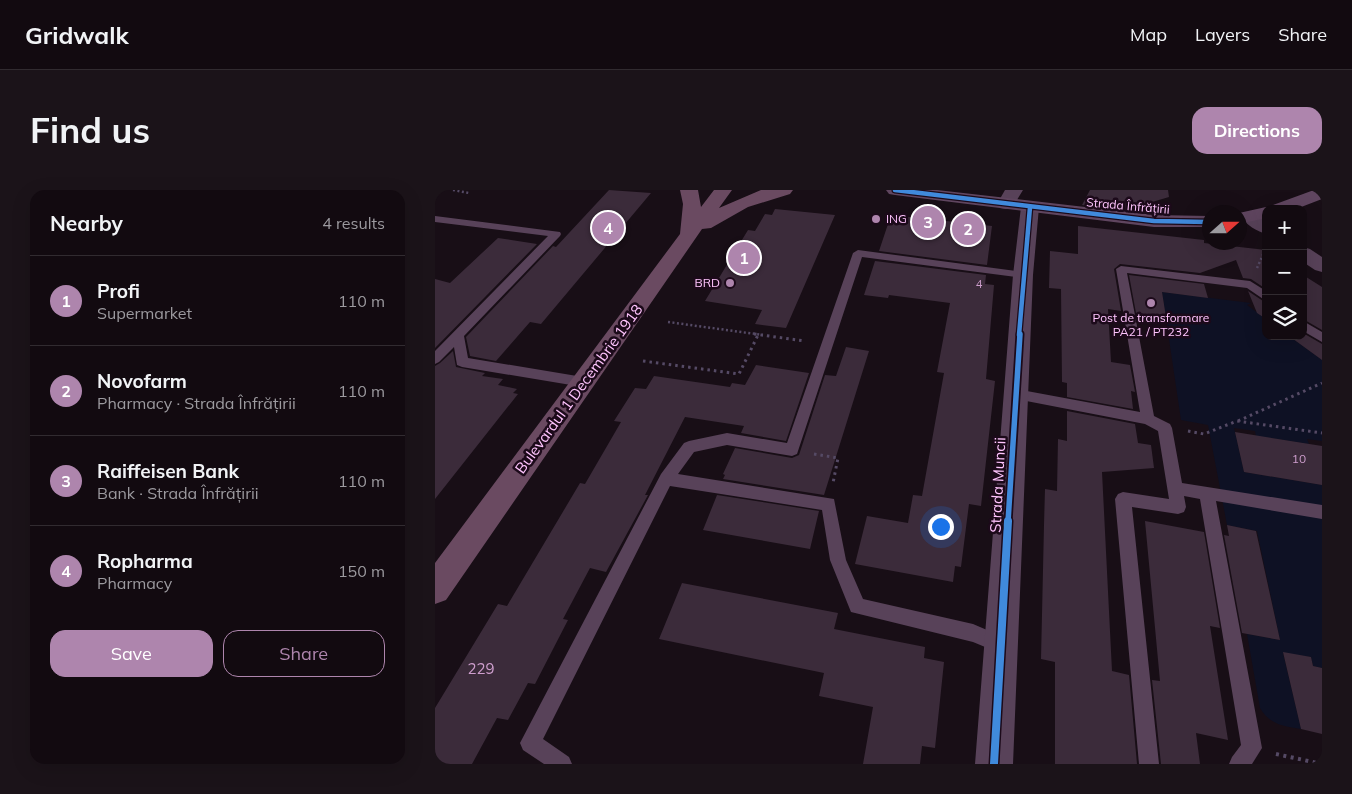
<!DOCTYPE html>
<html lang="en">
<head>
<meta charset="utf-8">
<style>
	body { margin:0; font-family:Mulish,sans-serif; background:#1b1319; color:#f1f3f6 }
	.controls { position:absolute; right:15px; top:15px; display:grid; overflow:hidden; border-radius:10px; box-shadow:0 5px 20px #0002 }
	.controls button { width:45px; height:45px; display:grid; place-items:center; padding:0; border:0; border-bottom:1px solid #312b30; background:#120a10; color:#f1f3f6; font:25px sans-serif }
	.compass { position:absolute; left:767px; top:15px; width:45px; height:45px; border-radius:50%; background:#120a10; box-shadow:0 5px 20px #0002; rotate:69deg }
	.you { position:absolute; left:505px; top:336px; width:18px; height:18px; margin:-12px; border:4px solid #fff; border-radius:50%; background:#1a73e8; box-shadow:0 0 0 8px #1a73e833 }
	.badge { display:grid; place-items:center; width:32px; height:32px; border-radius:50%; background:#ae85ad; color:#fff; font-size:16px; font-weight:700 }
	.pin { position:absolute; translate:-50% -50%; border:2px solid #fff; box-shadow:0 1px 5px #0006 }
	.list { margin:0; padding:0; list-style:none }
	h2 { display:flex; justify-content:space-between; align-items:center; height:65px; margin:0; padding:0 20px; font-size:21px }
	h2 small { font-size:16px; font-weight:400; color:#9c9a9f }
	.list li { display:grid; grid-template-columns:32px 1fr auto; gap:15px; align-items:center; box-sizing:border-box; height:90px; padding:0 20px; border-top:1px solid #312b30 }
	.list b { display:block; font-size:19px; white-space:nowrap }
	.list p { margin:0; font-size:16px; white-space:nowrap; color:#9c9a9f }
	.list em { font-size:16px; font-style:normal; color:#9c9a9f }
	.actions { display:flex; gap:10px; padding:15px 20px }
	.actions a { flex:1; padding:11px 0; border:1px solid #ae85ad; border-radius:15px; text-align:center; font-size:18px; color:#ae85ad }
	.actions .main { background:#ae85ad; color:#fff }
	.icon { flex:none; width:28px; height:28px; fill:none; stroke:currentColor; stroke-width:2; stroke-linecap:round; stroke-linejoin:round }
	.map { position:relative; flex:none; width:887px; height:574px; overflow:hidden; border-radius:15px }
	header { display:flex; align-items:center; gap:30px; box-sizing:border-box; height:70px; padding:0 25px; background:#120a10; border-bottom:1px solid #312b30 }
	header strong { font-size:24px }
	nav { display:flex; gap:28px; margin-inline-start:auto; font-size:18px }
	.intro { display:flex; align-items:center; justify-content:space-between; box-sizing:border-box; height:120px; padding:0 30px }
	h1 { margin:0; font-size:35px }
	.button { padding:12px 22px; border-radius:15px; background:#ae85ad; color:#fff; font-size:18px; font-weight:700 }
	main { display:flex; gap:30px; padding:0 30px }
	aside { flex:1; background:#120a10; border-radius:15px; box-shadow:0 5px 20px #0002 }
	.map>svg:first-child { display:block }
	.green { fill:#0e1124 }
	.building { fill:#3b2b3a }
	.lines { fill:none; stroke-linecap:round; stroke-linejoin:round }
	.path-far2 { stroke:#554a65; stroke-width:2.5; stroke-dasharray:2 2.5; stroke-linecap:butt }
	.path-far1 { stroke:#554a65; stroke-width:3; stroke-dasharray:2.5 4; stroke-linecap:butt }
	.path { stroke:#554a65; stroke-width:4; stroke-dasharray:3 4.5; stroke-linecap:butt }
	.lane { fill:#584259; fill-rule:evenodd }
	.street { fill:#584259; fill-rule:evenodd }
	.secondary { fill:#5f455f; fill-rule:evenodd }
	.primary { fill:#6a4a61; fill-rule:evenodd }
	.cycleway-far2-casing { stroke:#1c0a1a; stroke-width:7 }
	.cycleway-far1-casing { stroke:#1c0a1a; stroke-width:9 }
	.cycleway-casing { stroke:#1c0a1a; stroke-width:11 }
	.cycleway-far2 { stroke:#408adc; stroke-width:4.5 }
	.cycleway-far1 { stroke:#408adc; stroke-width:5.5 }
	.cycleway { stroke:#408adc; stroke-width:8 }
	.poi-dot { fill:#ae85ad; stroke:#1c0a1a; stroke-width:2 }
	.labels { text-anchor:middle; stroke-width:5; stroke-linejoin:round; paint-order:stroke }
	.far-number-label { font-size:11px; fill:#ce9ecd }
	.far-street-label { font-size:12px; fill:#ffc5fe; stroke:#1c0a1a }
	.far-poi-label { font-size:12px; fill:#ffc5fe; stroke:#1c0a1a; text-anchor:start }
	.number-label { font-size:12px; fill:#ce9ecd }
	.street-label { font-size:15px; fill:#ffc5fe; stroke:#1c0a1a }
	.near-number-label { font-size:15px; fill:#ce9ecd }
</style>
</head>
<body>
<header>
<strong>Gridwalk</strong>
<nav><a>Map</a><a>Layers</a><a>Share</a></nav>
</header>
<div class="intro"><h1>Find us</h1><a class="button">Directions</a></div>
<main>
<aside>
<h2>Nearby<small>4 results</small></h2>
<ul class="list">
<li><span class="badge">1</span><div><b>Profi</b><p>Supermarket</p></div><em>110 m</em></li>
<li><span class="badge">2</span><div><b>Novofarm</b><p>Pharmacy · Strada Înfrățirii</p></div><em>110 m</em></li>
<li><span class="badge">3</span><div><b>Raiffeisen Bank</b><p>Bank · Strada Înfrățirii</p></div><em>110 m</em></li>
<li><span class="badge">4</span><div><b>Ropharma</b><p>Pharmacy</p></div><em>150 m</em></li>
</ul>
<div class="actions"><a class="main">Save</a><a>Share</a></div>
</aside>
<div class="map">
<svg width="887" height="574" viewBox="0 0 887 574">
	<rect width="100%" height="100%" fill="#180e16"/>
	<path class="green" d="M727,102L816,113L812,115L831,129V146H854L887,170V251L872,249L874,254L821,246L820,241L799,238L809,282L887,295V478L878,476L876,467L848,463L866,539C848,536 835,535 825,518L812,444L845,450L822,341L792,335L773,235L746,230Z"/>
	<path class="building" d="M174,0L216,3L106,134L95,132L61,171L35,166L31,147L118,56L121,57Z
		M655,0H733L734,7L690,20L647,15Z
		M340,19L400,25L351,138L320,134L327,120L270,111L313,40L320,41L330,24L337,25Z
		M456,25L557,36L552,75L444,61Z
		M643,36L769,50V53L831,60V99L816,89L808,88L801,70L765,83L685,74L679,79L686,121L673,119L676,172L695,175L700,202L696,201L698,219L632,207V193L627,192L626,99L614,98L615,61L643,64Z
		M63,48L102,54L0,158V89L15,93Z
		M440,71L551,85L550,94L559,95L551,189L560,191L546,316L534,314L526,377L520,376L518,392L420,374L432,326L473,333L478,305L487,306L509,183L502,182L515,113L454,105L453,108L429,105Z
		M694,85L769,94L773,108L727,102L731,127L701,123Z
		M868,85L887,97V140L868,129Z
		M813,101L831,113V129L822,123Z
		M868,143L887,154V170L854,146H868Z
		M411,157L434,161L389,305L288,289L290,285L288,284L300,258L357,268L364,265L390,185L401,186Z
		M18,161L21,177L50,183L47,186L68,189L63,195L82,199L78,203L83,204L0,309V176L5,173Z
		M321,175L374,183L351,251L306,243L309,236L250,227L210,305H213L171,382L155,378L128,429L133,430L100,494L93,493L73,530L62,528L37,574H0V518L63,414L72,416L145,293L150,294L186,232L179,231L200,198L211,199L219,186L295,197L297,193L310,195Z
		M632,221L700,234L703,253L716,255L719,278L667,282L677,481L694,485L702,574H620V472L606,469L609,335L610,299L622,301L623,249L632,251Z
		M800,242L887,256V295L809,282Z
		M282,305L384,321L375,359L268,340Z
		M710,331L769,342L785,438L775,436L793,550L761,543L765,574H726L717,490L725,491Z
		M792,335L821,341L845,450L807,443L789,345L794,346Z
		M247,393L403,423L399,439L490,457L489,468L509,472L500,558L487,556L485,574H428L438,517L384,506L389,483L224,449Z
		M848,462L876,467L878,476L887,478V544L866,539Z"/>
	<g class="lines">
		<path class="path-far2" d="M18,0L34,3
			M822,78L831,58
			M233,132L328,145"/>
		<path class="path-far1" d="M319,144L370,151
			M208,171L304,184L323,145
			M803,231L887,193
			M753,241L769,244L802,231L887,243
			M379,264L403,268L398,293"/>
		<path class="path" d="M841,564L887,574"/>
		<path class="lane" d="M0,26L125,42L126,44L125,46L29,146L33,168L148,187L153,189L155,192L153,195L148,197L27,177L22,175L19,157L4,172L0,174V161L113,46L0,32Z
			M423,60L588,82L594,85L588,88L427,67L362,264L357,266L292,255L259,262L243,284L399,309L411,370L428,409L538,434L573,449L576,455L573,461L567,464L538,452L416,422L395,370L387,320L235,296L108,549L134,567L137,574H109L88,560L85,553L226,284L249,253L254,251L292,243L352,253L418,63Z
			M686,76L815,91L831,101V111L812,98L692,83L719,226L735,234L737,238L747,293L887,315V329L781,311L827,558L817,574H794L797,567L806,555L765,309L749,306L751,317L749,322L743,324L697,317L724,574H704L680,309L683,304L688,302L734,309L723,241L710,234L581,209L576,208L574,204L576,200L581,199L705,222L681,79Z
			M868,131L887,142V152L868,141Z"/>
		<path class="street" d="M570,0H588L577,18L571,19L565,18L562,14Z
			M595,12L601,13L604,17L598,85L578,574H540L578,85L586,17L589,13Z
			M815,22L831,29V44C822,41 811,35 806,27L809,23Z
			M868,57L875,59L887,67V82L880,80L868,72Z"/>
		<path class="secondary" d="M451,0H502L719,25L774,26V37H719L460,5L454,4Z
			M879,0H887V9L861,19H831V28L804,34V23L831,17L836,18L838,15Z"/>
		<path class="primary" d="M245,0H263L266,17L279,0H297L284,18L326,0H358L355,4L313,17L276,38L267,39L11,410L0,414V373L245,44L248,14Z"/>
		<g class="cycleway-far2-casing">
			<path id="cycleway-far2" d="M460,0L719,31L774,32
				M584,145L595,17"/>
		</g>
		<g class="cycleway-far1-casing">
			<path id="cycleway-far1" d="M573,332L585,144"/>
		</g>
		<g class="cycleway-casing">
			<path id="cycleway" d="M559,574L573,331"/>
		</g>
		<use href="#cycleway-far2" class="cycleway-far2"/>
		<use href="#cycleway-far1" class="cycleway-far1"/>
		<use href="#cycleway" class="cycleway"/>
	</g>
	<g class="poi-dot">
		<circle cx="441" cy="29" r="5"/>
		<circle cx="295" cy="93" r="5"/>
		<circle cx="716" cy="113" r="5"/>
	</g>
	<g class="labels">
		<g class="far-number-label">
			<text x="544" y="98">4</text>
		</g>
		<g class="far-street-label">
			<text transform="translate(693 16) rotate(5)" y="4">Strada Înfrățirii</text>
		</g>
		<g class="far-poi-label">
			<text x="451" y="33">ING</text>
			<text x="285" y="97" text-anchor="end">BRD</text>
			<text x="716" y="132" text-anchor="middle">Post de transformare<tspan x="716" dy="14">PA21 / PT232</tspan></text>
		</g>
		<g class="number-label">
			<text x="864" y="273">10</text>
		</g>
		<g class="street-label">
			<text transform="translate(144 199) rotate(-54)" y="5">Bulevardul 1 Decembrie 1918</text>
			<text transform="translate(563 295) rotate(-87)" y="5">Strada Muncii</text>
		</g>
		<g class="near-number-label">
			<text x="46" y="484">229</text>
		</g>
	</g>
</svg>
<div class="controls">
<button>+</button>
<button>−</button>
<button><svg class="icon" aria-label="layers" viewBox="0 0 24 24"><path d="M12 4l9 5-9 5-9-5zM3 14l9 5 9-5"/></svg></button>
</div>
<svg class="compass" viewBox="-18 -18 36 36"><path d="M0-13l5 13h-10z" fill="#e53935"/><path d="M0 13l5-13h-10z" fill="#9c9a9f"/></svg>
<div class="you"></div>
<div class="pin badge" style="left:309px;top:68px">1</div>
<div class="pin badge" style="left:533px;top:39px">2</div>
<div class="pin badge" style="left:493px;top:32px">3</div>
<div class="pin badge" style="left:173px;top:38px">4</div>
</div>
</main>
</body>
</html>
